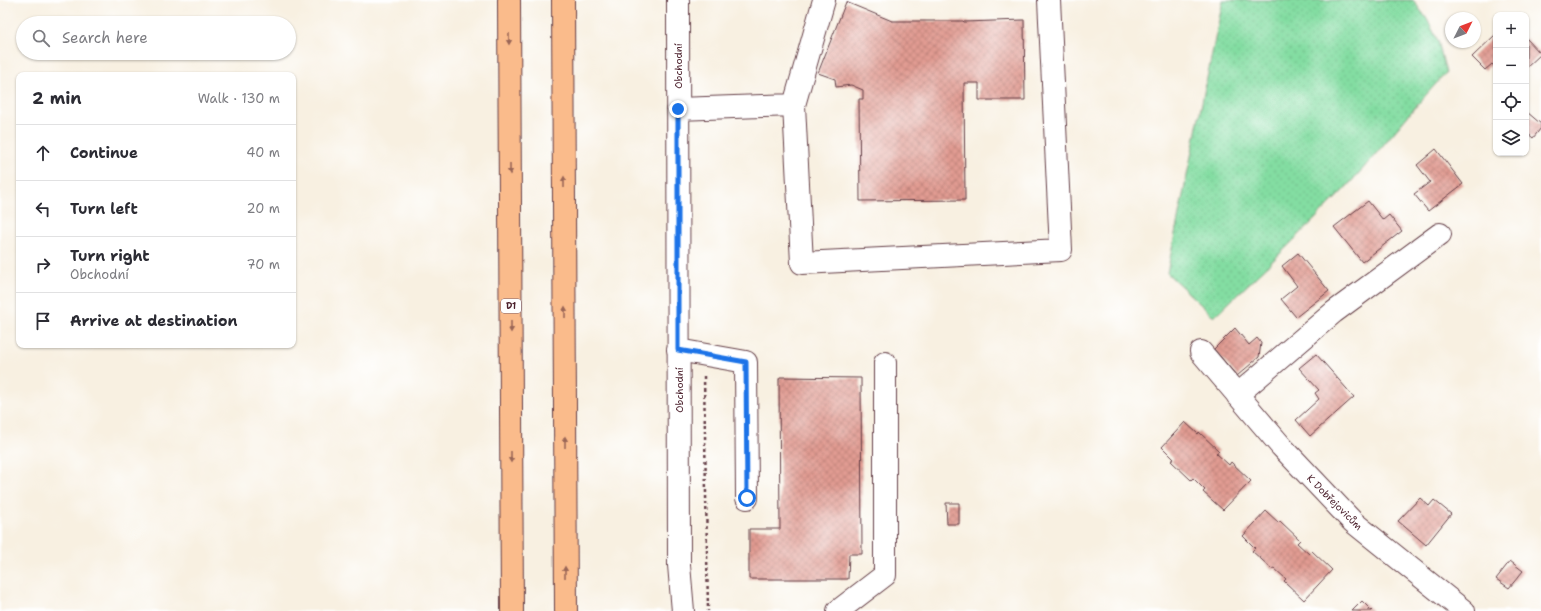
<!DOCTYPE html>
<html lang="en">
<head>
<meta charset="utf-8">
<style>
	body { margin:0; font-family:"Shantell Sans",sans-serif; background:#f7f7f7; color:#2b2b33 }
	.controls { position:absolute; right:12px; top:12px; display:grid; overflow:hidden; border-radius:8px; box-shadow:0 1px 3px #0004 }
	.controls button { width:36px; height:36px; display:grid; place-items:center; padding:0; border:0; border-bottom:1px solid #e1e1e2; background:#fff; color:#2b2b33; font:20px sans-serif }
	.compass { position:absolute; left:1445px; top:12px; width:36px; height:36px; border-radius:50%; background:#fff; box-shadow:0 1px 3px #0004; rotate:48deg }
	.stop { position:absolute; width:12px; height:12px; margin:-9px; border:3px solid #1a73e8; border-radius:50%; background:#fff }
	.stop.end { background:#1a73e8; border-color:#fff; box-shadow:0 1px 4px #0008 }
	.list { margin:0; padding:0; list-style:none }
	h2 { display:flex; justify-content:space-between; align-items:center; height:52px; margin:0; padding:0 16px; font-size:17px }
	h2 small { font-size:13px; font-weight:400; color:#7c7c81 }
	.list li { display:grid; grid-template-columns:26px 1fr auto; gap:12px; align-items:center; box-sizing:border-box; height:56px; padding:0 16px; border-top:1px solid #e1e1e2 }
	.list b { display:block; font-size:15px; white-space:nowrap }
	.list p { margin:0; font-size:13px; white-space:nowrap; color:#7c7c81 }
	.list em { font-size:13px; font-style:normal; color:#7c7c81 }
	.icon { flex:none; width:22px; height:22px; fill:none; stroke:currentColor; stroke-width:2; stroke-linecap:round; stroke-linejoin:round }
	.map { position:relative; flex:none; width:1541px; height:611px; overflow:hidden }
	.search { position:absolute; background:#fff; box-shadow:0 1px 3px #0004; left:16px; top:16px; width:280px; height:44px; display:flex; align-items:center; gap:10px; box-sizing:border-box; padding:0 14px; border-radius:22px; color:#7c7c81; font-size:15px }
	.panel { position:absolute; background:#fff; box-shadow:0 1px 3px #0004; left:16px; top:72px; width:280px; height:276px; border-radius:8px }
	.map>svg:first-child { display:block }
	.green { fill:url(#green-dots); stroke:#667e66 }
	.building { fill:url(#building-cross-hatch) }
	.lines { fill:none; stroke-linecap:round; stroke-linejoin:round }
	.minor-casing { stroke:#643e46; stroke-width:24 }
	.highway-casing { stroke:#643e46; stroke-width:24 }
	.path { stroke:#643e46; stroke-width:2.5; stroke-dasharray:3 3; stroke-linecap:butt }
	.minor { stroke:#fff; stroke-width:22 }
	.highway { stroke:#fabb8b; stroke-width:22 }
	.oneway { fill:#996556 }
	.route { stroke:#1a73e8; stroke-width:5 }
	.labels { text-anchor:middle; stroke-width:3.5; stroke-linejoin:round; paint-order:stroke }
	.shield { fill:#fff; stroke:#80626b; stroke-width:1 }
	.shield-label { font-size:9px; font-weight:bold; fill:#4a1f2b }
	.street-label { font-size:10px; fill:#4a1f2b; stroke:#fff }
</style>
</head>
<body>
<div class="map">
<svg width="1541" height="611" viewBox="0 0 1541 611">
	<defs>
		<pattern id="green-dots" width="8" height="8" patternUnits="userSpaceOnUse"><rect width="8" height="8" fill="#83dda2"/><path d="M2 2h.1M6 6h.1" fill="none" stroke="#73bd8c" stroke-width="1.8" stroke-linecap="round"/></pattern>
		<pattern id="building-cross-hatch" width="8" height="8" patternUnits="userSpaceOnUse"><rect width="8" height="8" fill="#e19b92"/><path d="M0 0l8 8M0 8l8-8" fill="none" stroke="#b87e77"/></pattern>
	</defs>
	<rect width="100%" height="100%" fill="#fff"/>
	<filter id="ink" filterUnits="userSpaceOnUse"><feTurbulence type="fractalNoise" baseFrequency=".025" numOctaves="2"/><feDisplacementMap in="SourceGraphic" scale="8" xChannelSelector="R" yChannelSelector="G"/><feConvolveMatrix kernelMatrix="1 2 1 2 8 2 1 2 1" color-interpolation-filters="sRGB"/></filter>
	<filter id="wash" filterUnits="userSpaceOnUse"><feTurbulence type="fractalNoise" baseFrequency=".012" numOctaves="4" result="noise"/><feDisplacementMap in="SourceGraphic" scale="16" xChannelSelector="R" yChannelSelector="G"/><feGaussianBlur stdDeviation="0.9" result="paint"/><feColorMatrix in="noise" values="0 0 0 0 0 0 0 0 0 0 0 0 0 0 0 0 0 1.4 0 .05"/><feComposite in="paint" operator="in"/></filter>
	<g filter="url(#wash)">
		<rect width="100%" height="100%" fill="#f8f0e1"/>
		<path class="green" d="M1223,0H1413L1427,19L1438,41L1446,73C1408,113 1375,158 1336,198C1296,239 1255,278 1214,317L1167,273Z"/>
		<g id="blocks">
			<path class="building" d="M846,2L892,21H963L964,22L1024,20L1025,100H979V83H964L965,200L860,201L859,99H863V90L851,85L836,87L835,79L818,73Z
				M1496,34V68L1492,64L1485,70L1472,57Z
				M1526,38L1541,54L1526,68Z
				M1527,112L1541,124V128L1533,138L1526,132Z
				M1436,149L1463,184L1428,211L1414,194L1430,182L1417,165Z
				M1368,201L1383,220L1389,215L1402,231L1362,262L1334,227Z
				M1298,253L1329,291L1296,317L1281,299L1297,286L1282,266Z
				M1235,328L1249,345L1257,338L1261,343L1259,357L1237,376L1214,349Z
				M1316,354L1354,397L1310,436L1296,420L1319,399L1315,393L1319,390L1299,368Z
				M780,377L861,378L862,554H849L848,579H749V529H780L779,379Z
				M1185,422L1198,434L1199,432L1219,451L1216,453L1229,465L1231,462L1251,481L1223,510L1203,492L1205,490L1193,478L1191,480L1171,461L1174,459L1162,447Z
				M1420,498L1429,506L1434,500L1451,514L1426,545L1398,521Z
				M946,503H959V524H947Z
				M1266,511L1279,523L1280,521L1300,540L1297,543L1309,554L1312,551L1332,570L1304,600L1284,581L1286,579L1274,568L1272,569L1252,551L1255,548L1243,536Z
				M1510,561L1523,571L1509,588L1496,579Z
				M1362,601L1372,611H1352Z"/>
		</g>
	</g>
	<g filter="url(#ink)">
		<use href="#blocks" fill-opacity="0" stroke="#643e46" stroke-width="1"/>
		<g class="lines">
			<g class="minor-casing">
				<path id="minor" d="M678,0L679,565L683,611
					M824,0L794,105L802,263L1061,250L1049,0
					M678,109L794,105
					M678,350L746,362L747,498
					M1201,352L1281,446L1353,522L1464,611
					M1237,395L1334,312L1440,234
					M838,611L885,575V363"/>
			</g>
			<g class="highway-casing">
				<path id="highway" d="M509,0L512,611
					M563,0L566,611"/>
			</g>
			<path class="path" d="M704,376L708,611"/>
			<use href="#minor" class="minor"/>
			<use href="#highway" class="highway"/>
		</g>
		<defs><path id="oneway-solid" d="M-6-.8H1V-3.2L6.5 0L1 3.2V.8H-6Z"/></defs>
		<g class="oneway">
			<use href="#oneway-solid" transform="translate(509 39) rotate(90)"/>
			<use href="#oneway-solid" transform="translate(510 169) rotate(90)"/>
			<use href="#oneway-solid" transform="translate(564 182) rotate(-90)"/>
			<use href="#oneway-solid" transform="translate(565 312) rotate(-90)"/>
			<use href="#oneway-solid" transform="translate(511 327) rotate(90)"/>
			<use href="#oneway-solid" transform="translate(565 442) rotate(-90)"/>
			<use href="#oneway-solid" transform="translate(511 457) rotate(90)"/>
			<use href="#oneway-solid" transform="translate(565 572) rotate(-90)"/>
		</g>
	</g>
	<g class="lines" filter="url(#ink)">
		<path class="route" d="M678,109V350L746,362L747,498"/>
	</g>
	<g class="labels">
		<rect class="shield" x="501" y="299" width="20" height="14" rx="3"/>
		<g class="shield-label">
			<text x="511" y="309">D1</text>
		</g>
		<g class="street-label">
			<text transform="translate(678 66) rotate(-90)" y="4">Obchodní</text>
			<text transform="translate(679 390) rotate(-90)" y="4">Obchodní</text>
			<text transform="translate(1335 502) rotate(45)" y="4">K Dobřejovicům</text>
		</g>
	</g>
</svg>
<div class="controls">
<button>+</button>
<button>−</button>
<button><svg class="icon" aria-label="locate" viewBox="0 0 24 24"><circle cx="12" cy="12" r="6"/><path d="M12 2v4M12 18v4M2 12h4M18 12h4"/></svg></button>
<button><svg class="icon" aria-label="layers" viewBox="0 0 24 24"><path d="M12 4l9 5-9 5-9-5zM3 14l9 5 9-5"/></svg></button>
</div>
<svg class="compass" viewBox="-18 -18 36 36"><path d="M0-13l5 13h-10z" fill="#e53935"/><path d="M0 13l5-13h-10z" fill="#7c7c81"/></svg>
<div class="stop" style="left:747px;top:498px"></div>
<div class="stop end" style="left:678px;top:109px"></div>
<div class="search"><svg class="icon" aria-label="search" viewBox="0 0 24 24"><circle cx="10" cy="10" r="6"/><path d="M15 15l6 6"/></svg>Search here</div>
<section class="panel">
<h2>2 min<small>Walk · 130 m</small></h2>
<ul class="list">
<li><svg class="icon" aria-label="ahead" viewBox="0 0 24 24"><path d="M12 20V5M6 11l6-6 6 6"/></svg><div><b>Continue</b></div><em>40 m</em></li>
<li><svg class="icon" aria-label="left" viewBox="0 0 24 24"><path d="M17 20v-9H6M10 6l-5 5 5 5"/></svg><div><b>Turn left</b></div><em>20 m</em></li>
<li><svg class="icon" aria-label="right" viewBox="0 0 24 24"><path d="M7 20v-9h11M14 6l5 5-5 5"/></svg><div><b>Turn right</b><p>Obchodní</p></div><em>70 m</em></li>
<li><svg class="icon" aria-label="arrive" viewBox="0 0 24 24"><path d="M6 21V4h12l-3 4 3 4H6"/></svg><div><b>Arrive at destination</b></div></li>
</ul>
</section>
</div>
</body>
</html>
